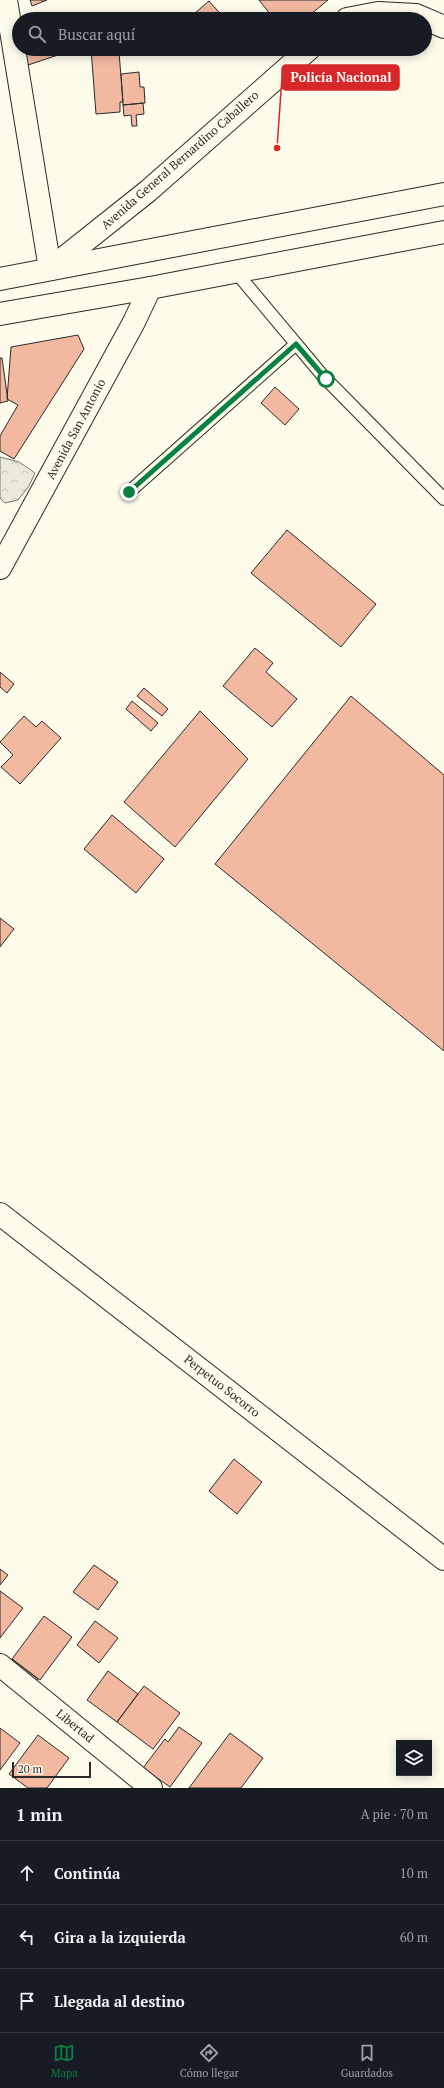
<!DOCTYPE html>
<html lang="es">
<head>
<meta charset="utf-8">
<style>
	body { margin:0; font-family:"PT Serif",serif; background:#20242c; color:#f1f3f6 }
	.controls { position:absolute; right:12px; bottom:12px; display:grid; overflow:hidden; border-radius:0px; box-shadow:0 2px 10px #0003 }
	.controls button { width:36px; height:36px; display:grid; place-items:center; padding:0; border:0; border-bottom:1px solid #363941; background:#171b24; color:#f1f3f6; font:20px sans-serif }
	.scale { position:absolute; left:12px; bottom:10px; width:79px; box-sizing:border-box; padding-left:4px; border:2px solid #2b2b2b; border-top:0; font-size:11px; line-height:14px; white-space:nowrap; color:#2b2b2b; -webkit-text-stroke:3px #fdfbea; paint-order:stroke }
	.stop { position:absolute; width:12px; height:12px; margin:-9px; border:3px solid #0b8043; border-radius:50%; background:#fff }
	.stop.end { background:#0b8043; border-color:#fff; box-shadow:0 1px 4px #0008 }
	.list { margin:0; padding:0; list-style:none }
	h2 { display:flex; justify-content:space-between; align-items:center; height:52px; margin:0; padding:0 16px; font-size:17px }
	h2 small { font-size:13px; font-weight:400; color:#9ea1a6 }
	.list li { display:grid; grid-template-columns:26px 1fr auto; gap:12px; align-items:center; box-sizing:border-box; height:64px; padding:0 16px; border-top:1px solid #363941 }
	.list b { display:block; font-size:15px; white-space:nowrap }
	.list em { font-size:13px; font-style:normal; color:#9ea1a6 }
	.icon { flex:none; width:22px; height:22px; fill:none; stroke:currentColor; stroke-width:2; stroke-linecap:round; stroke-linejoin:round }
	.map { position:relative; flex:none; width:444px; height:1788px; overflow:hidden }
	.search { position:absolute; background:#171b24; box-shadow:0 2px 10px #0003; left:12px; right:12px; top:12px; height:44px; display:flex; align-items:center; gap:10px; box-sizing:border-box; padding:0 14px; border-radius:22px; color:#9ea1a6; font-size:15px }
	.sheet { height:244px; background:#171b24 }
	nav { display:flex; justify-content:space-around; align-items:center; box-sizing:border-box; height:56px; border-top:1px solid #363941; background:#171b24; font-size:11px; color:#9ea1a6 }
	nav a { display:grid; justify-items:center; gap:2px }
	nav .on { color:#0b8043 }
	.map>svg:first-child { display:block }
	.forest { fill:url(#forest-crowns); stroke:#74746e }
	.building { fill:#f2b8a0; stroke:#2b2b2b }
	.lines { fill:none; stroke-linecap:round; stroke-linejoin:round }
	.lane-casing { stroke:#2b2b2b; stroke-width:14 }
	.street-casing { stroke:#2b2b2b; stroke-width:24 }
	.primary-casing { stroke:#2b2b2b; stroke-width:24 }
	.highway-casing { stroke:#2b2b2b; stroke-width:24 }
	.lane { stroke:#fdfbea; stroke-width:12 }
	.street { stroke:#fdfbea; stroke-width:22 }
	.primary { stroke:#fdfbea; stroke-width:22 }
	.highway { stroke:#fdfbea; stroke-width:22 }
	.route { stroke:#0b8043; stroke-width:5 }
	.labels { text-anchor:middle; stroke-width:3; stroke-linejoin:round; paint-order:stroke }
	.street-label { font-size:12px; fill:#2b2b2b; stroke:#fdfbea }
	.leader { fill:none; stroke:#d62828; stroke-width:1.5 }
	.callout-dot { fill:#d62828; stroke:#fdfbea; stroke-width:1.5 }
	.callout { fill:#d62828; stroke:#d62828; stroke-width:1.5 }
	.callout-label { font-size:13px; text-anchor:middle; font-weight:bold; fill:#fff }
</style>
</head>
<body>
<div class="map">
<svg width="444" height="1788" viewBox="0 0 444 1788">
	<defs>
		<pattern id="forest-crowns" width="20" height="18" patternUnits="userSpaceOnUse"><rect width="20" height="18" fill="#ecebdb"/><path d="M2 6a3 3 0 1 1 6 0M12 15a3 3 0 1 1 6 0" fill="none" stroke="#cbcabc"/></pattern>
	</defs>
	<rect width="100%" height="100%" fill="#fdfbea"/>
	<path class="forest" d="M0,457L19,462L35,473L29,486L18,500L5,503L0,498Z"/>
	<path class="building" d="M30,0H47L32,6Z
		M259,0H328L305,19H274Z
		M209,1L225,19H188Z
		M23,49H70V51L28,65Z
		M91,49H112V53L119,52L123,102H120V112L96,114Z
		M139,72L140,87H144L145,103L123,105L121,74Z
		M143,103L144,114L136,115L137,126H132L131,115L124,116L123,105Z
		M78,335L84,349L14,459L0,451V436L18,405L7,399L11,347Z
		M0,358H2L8,401L0,403Z
		M275,387L299,409L285,425L261,403Z
		M287,530L376,604L341,647L251,573Z
		M255,648L273,663L266,672L297,699L272,727L223,686Z
		M0,672L14,684L7,693L0,687Z
		M144,688L168,709L162,716L137,696Z
		M351,696L444,775V1051L215,864Z
		M132,701L158,723L151,731L126,709Z
		M200,711L248,759L175,847L124,802Z
		M24,716L36,727L42,721L61,738L20,784L1,767L13,755L0,742Z
		M112,815L164,859L136,893L84,849Z
		M0,918L14,929L0,947Z
		M234,1459L262,1482L237,1514L209,1491Z
		M94,1565L118,1582L98,1610L73,1592Z
		M0,1569L8,1575L0,1585Z
		M0,1591L23,1608L0,1638Z
		M44,1616L72,1637L40,1680L12,1659Z
		M95,1621L118,1638L99,1663L77,1645Z
		M12,1659L38,1679L32,1686L6,1666Z
		M108,1671L138,1694L117,1722L87,1700Z
		M144,1686L180,1713L153,1749L117,1722Z
		M179,1727L202,1743L170,1787L143,1768L165,1739L168,1742Z
		M0,1728L20,1743L0,1770Z
		M230,1733L263,1758L241,1788H189Z
		M38,1735L69,1758L47,1788H28L9,1774Z"/>
	<g class="lines">
		<g class="lane-casing">
			<path id="lane" d="M235,271L323,376L444,499
				M129,492L296,344"/>
		</g>
		<g class="street-casing">
			<path id="street" d="M6,0L50,269
				M0,1214L444,1559
				M0,1665L151,1788"/>
		</g>
		<g class="primary-casing">
			<path id="primary" d="M347,19L378,13L416,15L444,27
				M50,269L148,191L309,49
				M0,568L134,322L150,288"/>
		</g>
		<g class="highway-casing">
			<path id="highway" d="M0,279L444,194
				M0,314L150,288L444,232"/>
		</g>
		<use href="#lane" class="lane"/>
		<use href="#street" class="street"/>
		<use href="#primary" class="primary"/>
		<use href="#highway" class="highway"/>
	</g>
	<g class="lines">
		<path class="route" d="M129,492L296,344L326,379"/>
	</g>
	<g class="labels">
		<g class="street-label">
			<text transform="translate(180 160) rotate(-41)" y="4">Avenida General Bernardino Caballero</text>
			<text transform="translate(76 429) rotate(-62)" y="4">Avenida San Antonio</text>
			<text transform="translate(222 1386) rotate(38)" y="4">Perpetuo Socorro</text>
			<text transform="translate(75 1726) rotate(39)" y="4">Libertad</text>
		</g>
	</g>
	<path class="leader" d="M277 148L282 77"/>
	<circle class="callout-dot" cx="277" cy="148" r="4"/>
	<rect class="callout" x="282" y="65" width="117" height="25" rx="4"/>
	<g class="callout-label">
		<text x="341" y="82">Policía Nacional</text>
	</g>
</svg>
<div class="controls">
<button><svg class="icon" aria-label="layers" viewBox="0 0 24 24"><path d="M12 4l9 5-9 5-9-5zM3 14l9 5 9-5"/></svg></button>
</div>
<div class="scale">20 m</div>
<div class="stop" style="left:326px;top:379px"></div>
<div class="stop end" style="left:129px;top:492px"></div>
<div class="search"><svg class="icon" aria-label="search" viewBox="0 0 24 24"><circle cx="10" cy="10" r="6"/><path d="M15 15l6 6"/></svg>Buscar aquí</div>
</div>
<section class="sheet">
<h2>1 min<small>A pie · 70 m</small></h2>
<ul class="list">
<li><svg class="icon" aria-label="ahead" viewBox="0 0 24 24"><path d="M12 20V5M6 11l6-6 6 6"/></svg><div><b>Continúa</b></div><em>10 m</em></li>
<li><svg class="icon" aria-label="left" viewBox="0 0 24 24"><path d="M17 20v-9H6M10 6l-5 5 5 5"/></svg><div><b>Gira a la izquierda</b></div><em>60 m</em></li>
<li><svg class="icon" aria-label="arrive" viewBox="0 0 24 24"><path d="M6 21V4h12l-3 4 3 4H6"/></svg><div><b>Llegada al destino</b></div></li>
</ul>
</section>
<nav>
<a class="on"><svg class="icon" aria-label="map" viewBox="0 0 24 24"><path d="M3 6l6-2 6 2 6-2v14l-6 2-6-2-6 2zM9 4v14M15 6v14"/></svg>Mapa</a>
<a><svg class="icon" aria-label="directions" viewBox="0 0 24 24"><path d="M12 3l9 9-9 9-9-9zM9 14v-3h6M13 9l2 2-2 2"/></svg>Cómo llegar</a>
<a><svg class="icon" aria-label="saved" viewBox="0 0 24 24"><path d="M7 4h10v16l-5-4-5 4z"/></svg>Guardados</a>
</nav>
</body>
</html>
